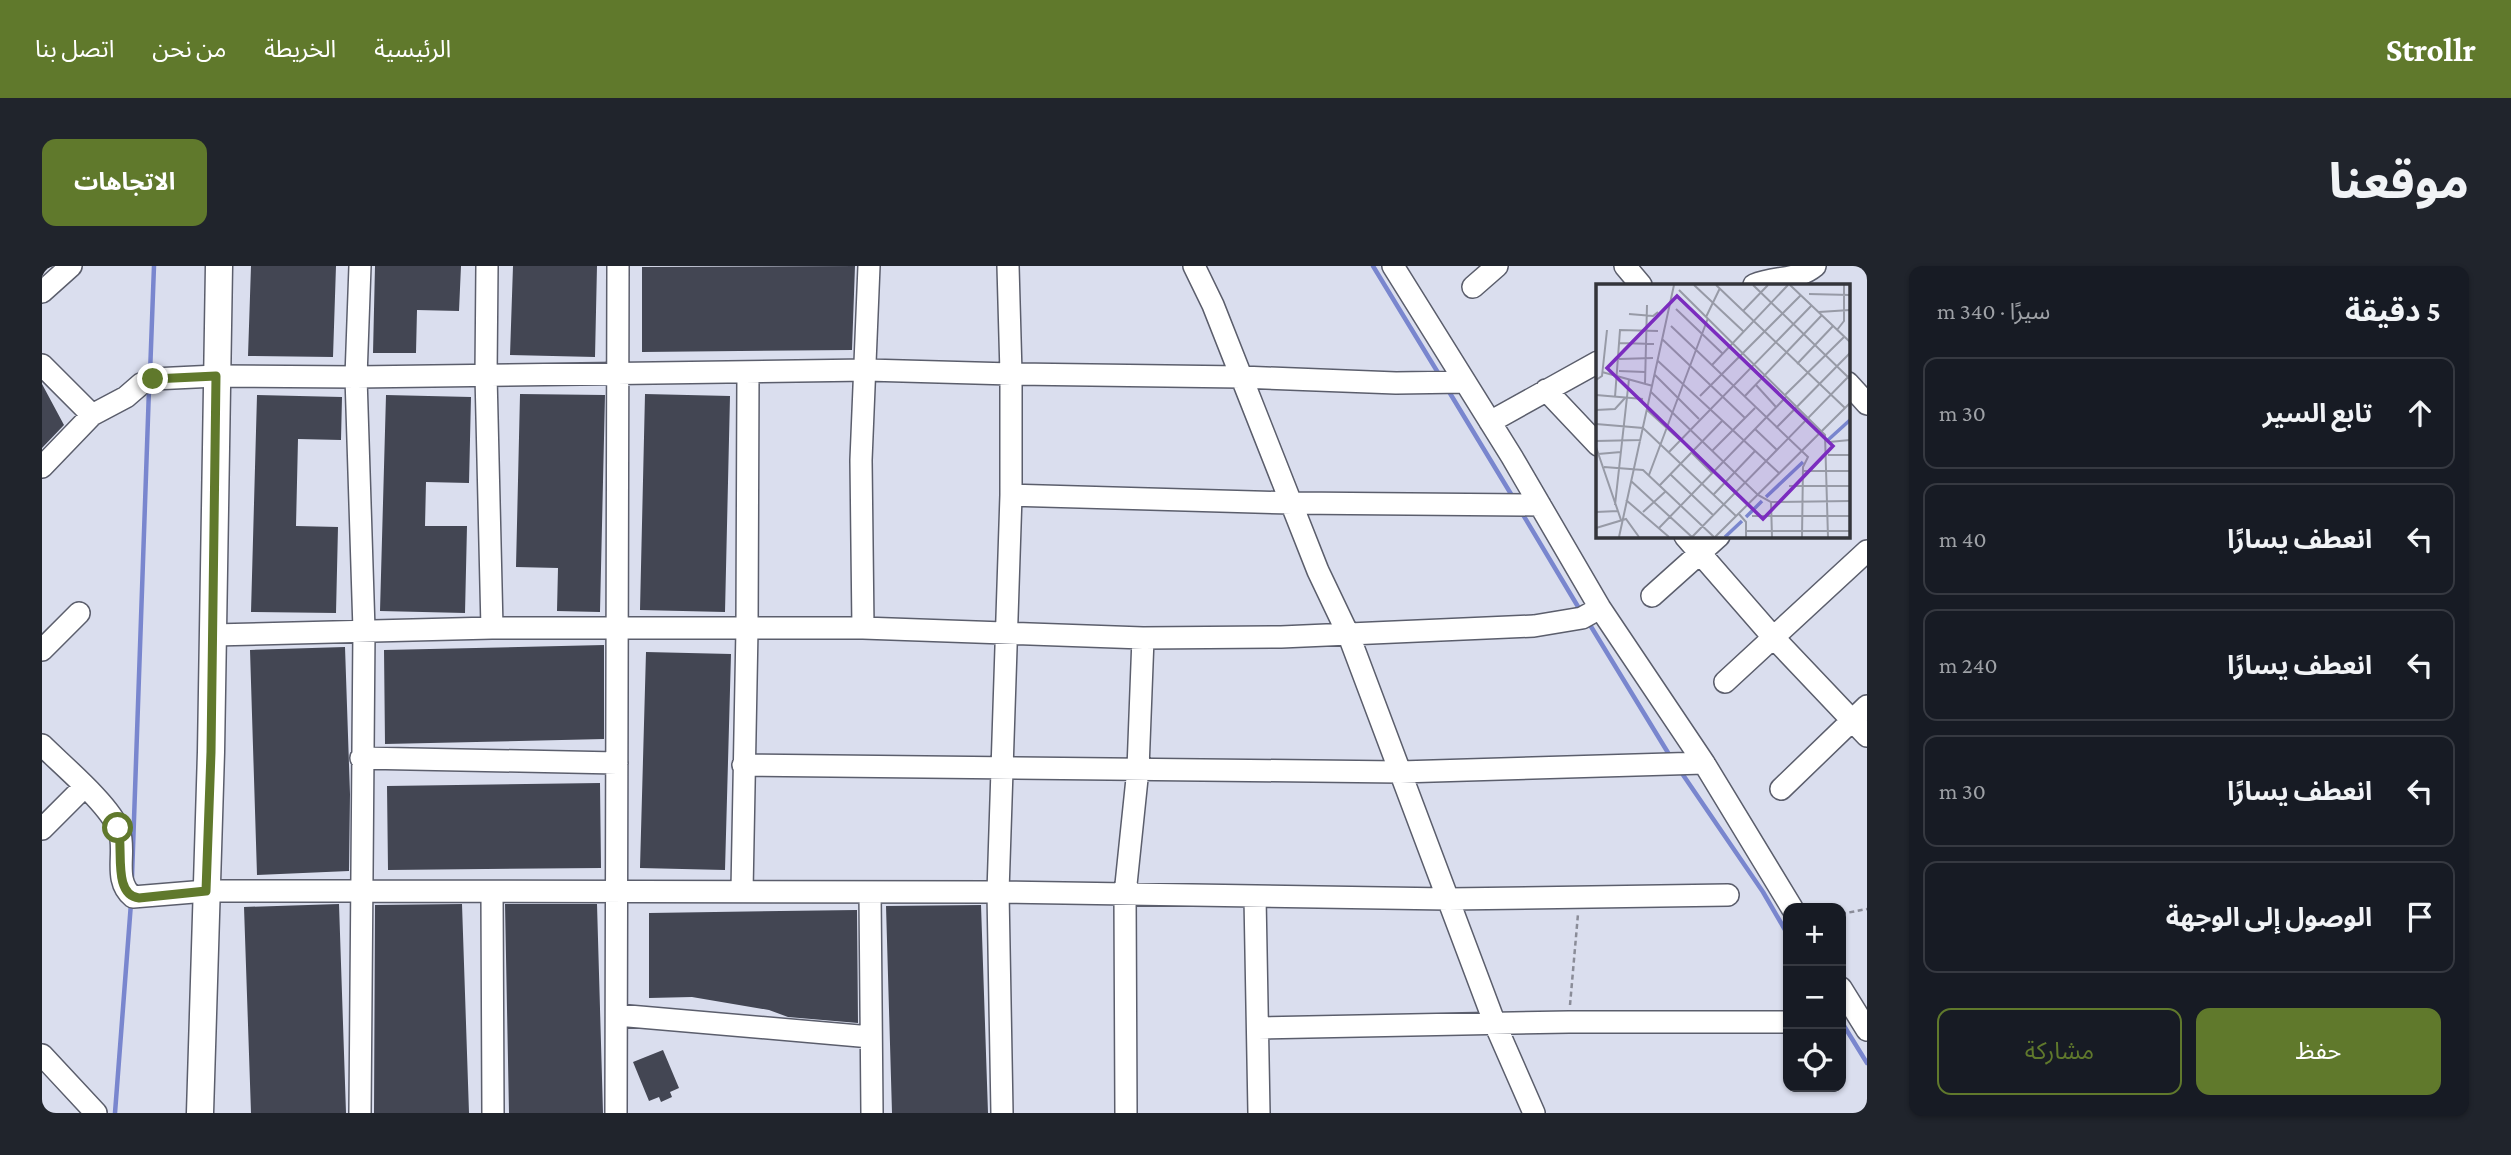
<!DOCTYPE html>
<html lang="ar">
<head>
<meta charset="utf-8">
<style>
	body { margin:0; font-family:"Crimson Pro","Noto Sans Arabic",serif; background:#20242c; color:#f1f3f6; direction:rtl }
	.controls { position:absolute; right:21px; bottom:21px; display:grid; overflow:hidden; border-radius:14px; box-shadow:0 2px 5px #0004 }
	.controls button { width:63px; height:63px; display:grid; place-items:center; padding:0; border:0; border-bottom:2px solid #363941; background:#171b24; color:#f1f3f6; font:35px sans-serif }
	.stop { position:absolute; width:21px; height:21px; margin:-16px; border:5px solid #60792c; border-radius:50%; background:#fff }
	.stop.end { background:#60792c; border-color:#fff; box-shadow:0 2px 7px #0008 }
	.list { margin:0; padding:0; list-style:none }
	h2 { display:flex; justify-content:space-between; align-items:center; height:91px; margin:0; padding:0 28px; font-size:30px }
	h2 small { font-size:23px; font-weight:400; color:#9ea1a6 }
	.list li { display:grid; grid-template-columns:46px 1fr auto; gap:21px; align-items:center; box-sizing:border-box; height:112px; margin:0 14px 14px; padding:0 14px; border:2px solid #363941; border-radius:14px }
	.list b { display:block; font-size:26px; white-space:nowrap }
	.list em { font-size:23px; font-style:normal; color:#9ea1a6 }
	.actions { display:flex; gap:14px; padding:21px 28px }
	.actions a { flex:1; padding:16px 0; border:2px solid #60792c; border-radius:14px; text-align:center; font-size:24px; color:#60792c }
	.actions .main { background:#60792c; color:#fff }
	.icon { flex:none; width:38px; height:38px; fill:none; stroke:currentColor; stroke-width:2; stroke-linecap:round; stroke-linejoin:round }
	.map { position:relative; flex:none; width:1825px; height:847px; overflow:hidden; direction:ltr; border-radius:14px }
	header { display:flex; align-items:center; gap:42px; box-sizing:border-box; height:98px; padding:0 35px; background:#60792c; color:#fff }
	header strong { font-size:33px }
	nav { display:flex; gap:38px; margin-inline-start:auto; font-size:24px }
	.intro { display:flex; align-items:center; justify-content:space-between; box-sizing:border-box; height:168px; padding:0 42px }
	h1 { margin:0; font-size:49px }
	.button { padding:18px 32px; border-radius:14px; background:#60792c; color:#fff; font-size:24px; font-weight:700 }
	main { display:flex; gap:42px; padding:0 42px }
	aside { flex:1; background:#171b24; border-radius:14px; box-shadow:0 2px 5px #0004 }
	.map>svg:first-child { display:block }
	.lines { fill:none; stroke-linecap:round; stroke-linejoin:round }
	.stream { stroke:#7986ce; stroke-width:4.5 }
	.building { fill:#434653 }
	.minor-casing { stroke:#5b5e6c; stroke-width:24 }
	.major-casing { stroke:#5b5e6c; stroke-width:29 }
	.path { stroke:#8a8c98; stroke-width:2.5; stroke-dasharray:5 3.5; stroke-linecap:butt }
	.minor { stroke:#fff; stroke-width:21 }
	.major { stroke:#fff; stroke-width:26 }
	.route { stroke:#60792c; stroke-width:9 }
	.inset-river { fill:none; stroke:#7986ce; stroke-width:3.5 }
	.inset-road { fill:none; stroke:#979aa6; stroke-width:2 }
	.view { fill:#7b2cbf; fill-opacity:0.15; stroke:#7b2cbf; stroke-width:3.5 }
	.inset-edge { fill:none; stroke:#33343a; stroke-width:3.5 }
</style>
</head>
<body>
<header>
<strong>Strollr</strong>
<nav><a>الرئيسية</a><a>الخريطة</a><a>من نحن</a><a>اتصل بنا</a></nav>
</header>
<div class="intro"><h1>موقعنا</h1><a class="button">الاتجاهات</a></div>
<main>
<aside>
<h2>5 دقيقة<small>سيرًا · 340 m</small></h2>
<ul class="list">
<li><svg class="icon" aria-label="ahead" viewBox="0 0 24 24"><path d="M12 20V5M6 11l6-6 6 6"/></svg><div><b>تابع السير</b></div><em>30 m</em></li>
<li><svg class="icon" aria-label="left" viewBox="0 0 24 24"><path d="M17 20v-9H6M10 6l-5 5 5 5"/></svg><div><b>انعطف يسارًا</b></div><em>40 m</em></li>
<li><svg class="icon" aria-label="left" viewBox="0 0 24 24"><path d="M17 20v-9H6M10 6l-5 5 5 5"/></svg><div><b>انعطف يسارًا</b></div><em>240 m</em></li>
<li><svg class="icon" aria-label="left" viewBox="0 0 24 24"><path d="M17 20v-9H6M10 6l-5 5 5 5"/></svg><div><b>انعطف يسارًا</b></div><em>30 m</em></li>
<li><svg class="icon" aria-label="arrive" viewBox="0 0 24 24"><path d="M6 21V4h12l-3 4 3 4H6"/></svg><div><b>الوصول إلى الوجهة</b></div></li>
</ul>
<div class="actions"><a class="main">حفظ</a><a>مشاركة</a></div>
</aside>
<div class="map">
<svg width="1825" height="847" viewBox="0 0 1825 847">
	<rect width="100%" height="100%" fill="#dadeee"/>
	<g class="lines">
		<path class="stream" d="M1331,0L1398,110
			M108,108L112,0
			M1406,124L1472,233
			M1480,247L1538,344
			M1545,354L1628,490
			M1637,503L1721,626L1746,669
			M90,611L107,123
			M1799,755L1825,797
			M73,847L89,637"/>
	</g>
	<path class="building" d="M209,0H294L291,91L206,90Z
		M333,0H419L417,45L375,44L374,87H331Z
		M471,0H555L553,91L468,89Z
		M813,0L810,84L600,86V1Z
		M0,118L22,159L0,182Z
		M478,128L563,129L558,346L515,345L516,302L474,301Z
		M603,128L688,130L683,346L598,344Z
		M215,129L300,131L299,174L256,173L254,260L296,261L294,347L209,346Z
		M344,129L429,131L427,217L384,216L383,260H425L423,347L338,345Z
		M562,379V473L343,478L342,384Z
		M303,381L308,528L307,605L215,609L208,384Z
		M604,386L689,388L683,604L598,602Z
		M558,517L559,602L346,604L345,520Z
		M297,638L304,847H209L202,641Z
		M420,638L427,847H332L333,639Z
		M463,638H555L561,847H467Z
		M939,639L946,847H850L844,640Z
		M815,644L816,757L746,751L727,744L650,731L607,732V647Z
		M621,784L637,822L628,826L630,831L619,836L617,831L607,835L591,796Z"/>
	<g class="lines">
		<g class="minor-casing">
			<path id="minor" d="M445,0L444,109L450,362
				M1152,0L1171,39L1276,305L1307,370L1453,758L1492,847
				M1351,0L1470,191L1558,342L1662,497L1750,642
				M1583,0L1599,19
				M1712,19C1733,10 1755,15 1773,0
				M1431,21L1455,0
				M0,26L29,0
				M0,99L50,149L84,131L99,118L111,113L174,110L314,111L825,104L969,108L1199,111L1354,117L1422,116
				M1806,117L1825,138
				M1504,124L1556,179
				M1448,156L1556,96
				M0,201L50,149
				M969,229L1250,237L1498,239
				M1643,270L1731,371L1825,470
				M1610,330L1677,270
				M821,362L819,194L827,0
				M171,369L450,362H821L1101,372L1239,371L1492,360L1540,352L1558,342
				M0,384L37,347
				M1683,416L1825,285
				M0,479C20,499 68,539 77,564C85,586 70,614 91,631L164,625H318L956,626L1406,633L1686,629
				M319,492L575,497
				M701,499L1358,506L1662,497
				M1739,523L1825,440
				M0,563L42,521
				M700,625L705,363L706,106
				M450,626L451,847
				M828,626L830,847
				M1213,631L1217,847
				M1799,722L1825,764
				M575,749L829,771
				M1216,762L1527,756H1746
				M0,789L54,847
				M318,847L322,364L314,111L318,0
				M574,847L576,0
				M960,847L956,626L969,229V108L966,0
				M1084,847L1083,628L1096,503L1101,372"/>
		</g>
		<g class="major-casing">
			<path id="major" d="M158,847L169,486L177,0"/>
		</g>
		<path class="path" d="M1799,648L1825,643
			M1528,739L1536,648"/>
		<use href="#minor" class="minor"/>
		<use href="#major" class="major"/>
	</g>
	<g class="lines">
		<path class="route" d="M76,562C82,581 70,629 97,632L164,625L169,486L174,110L111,113"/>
	</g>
	<g transform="translate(1554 18)">
		<rect width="254" height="254" fill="#dadeee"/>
		<path class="inset-river" d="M232,156L254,136M170,213L207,178M150,233L166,217M129,253L146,237"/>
		<path class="inset-road" d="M98,1L147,47M120,1L249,124M157,1L254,95M194,1L254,58M83,6L229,151L232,253M213,10L254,11M80,25L126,69M147,27L172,1M223,28L254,26M33,30L57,32L62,28M110,33L124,4M75,42L212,173L207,183L206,253M241,46L248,37V1M66,55L149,134M23,59L58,60M23,75L57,74M62,77L183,189M201,80L237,42M116,81L192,1M23,87L49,88M6,88L57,102M59,91L103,135M0,96L6,92L11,46M49,100L51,21M160,101L180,123M55,108L162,211L175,218L176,253M0,111L47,115M189,111L248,53M104,112L205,11M19,113L24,46L62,47M148,113L226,31M0,126L19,125L29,114M51,126L84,156M0,140L47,144L140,232M180,144L254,69M159,145L181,166M0,157L45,156M233,158L254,156M0,163L25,236M116,167L159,124M73,168L216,21M95,168L116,189M2,170L25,168M232,171H254M8,183L47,186L118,253M207,187H254M74,190L117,231M53,191L112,34M35,197L96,253L254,91M64,201L127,136M193,202H254M118,210L159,167M30,216L73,253M175,218L254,217M19,221L33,95M0,228L22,227M47,228L70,207M143,230L150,238V253M156,232H254M0,244L30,235L43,253M63,244L190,113M150,247H254M23,253L78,1M119,253L254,119"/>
		<path class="view" d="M81,12L237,162L167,235L11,84Z"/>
		<rect width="254" height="254" class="inset-edge"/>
	</g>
</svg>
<div class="controls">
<button>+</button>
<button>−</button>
<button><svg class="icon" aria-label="locate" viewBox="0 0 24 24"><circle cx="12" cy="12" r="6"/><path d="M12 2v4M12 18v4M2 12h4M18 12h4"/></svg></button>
</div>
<div class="stop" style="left:76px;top:562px"></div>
<div class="stop end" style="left:111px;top:113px"></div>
</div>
</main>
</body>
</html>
